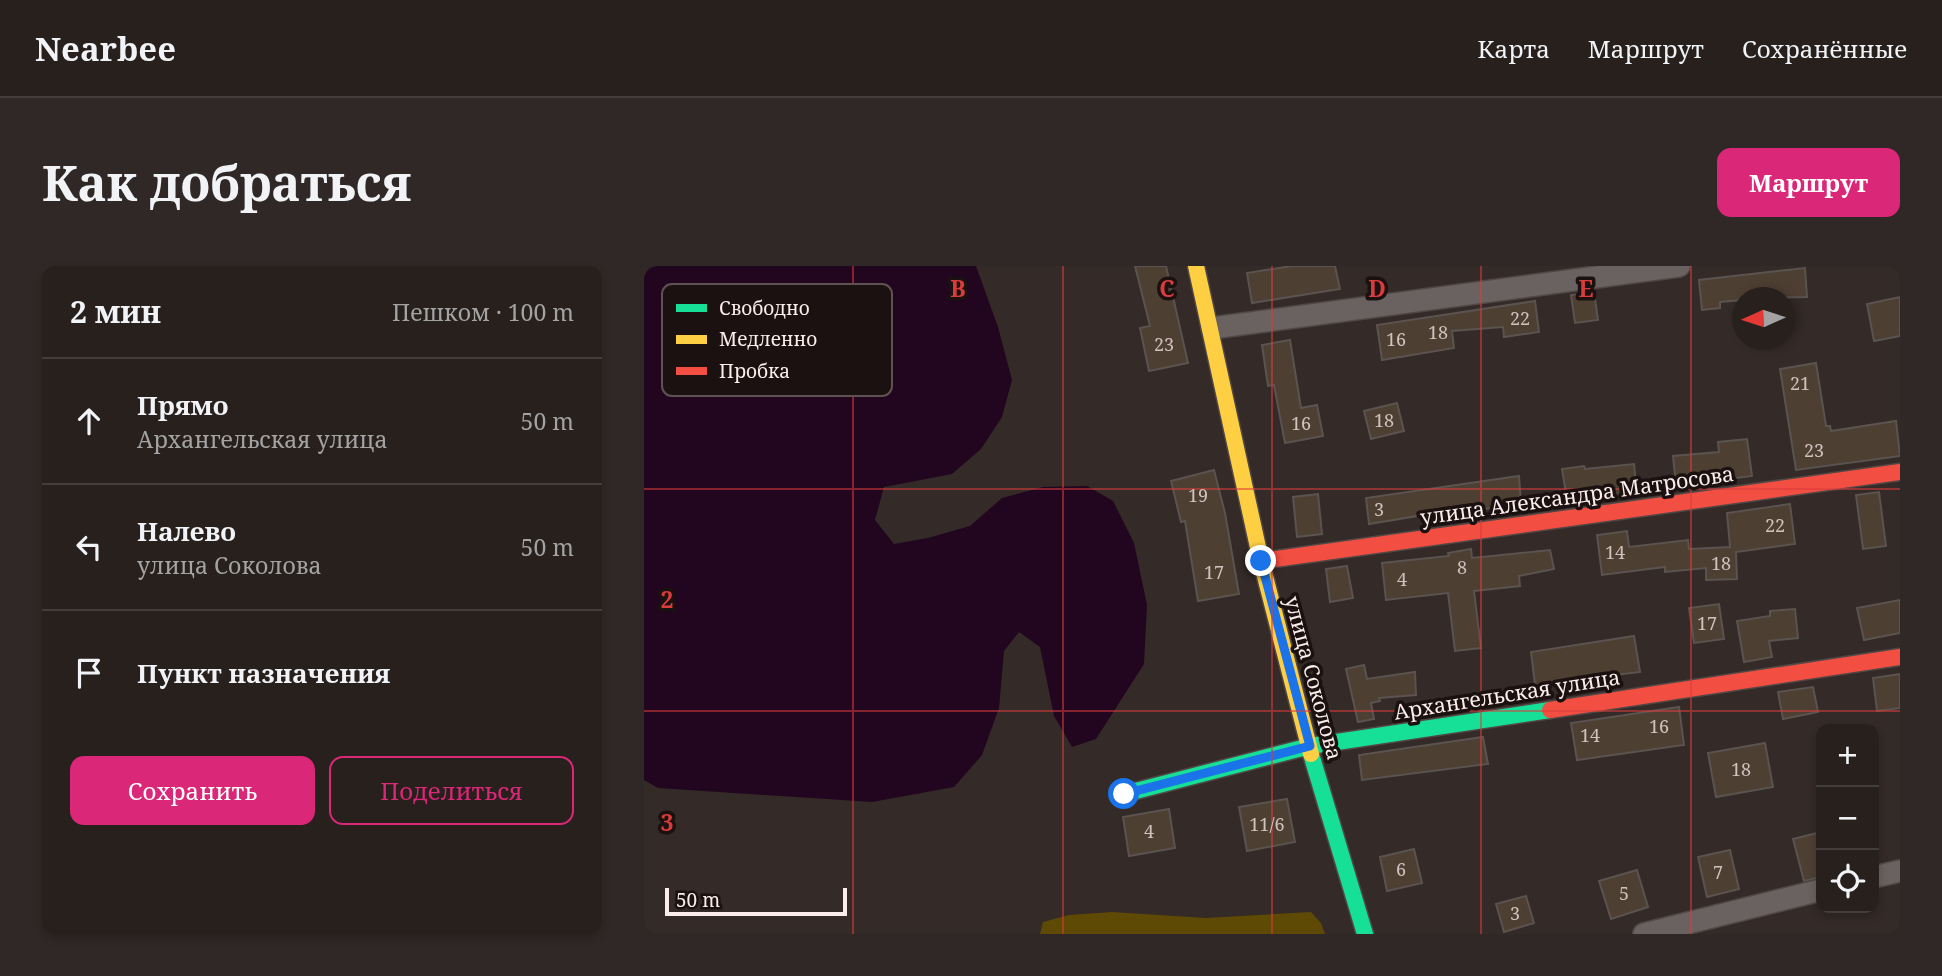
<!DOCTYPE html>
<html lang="ru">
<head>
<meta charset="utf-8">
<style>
	body { margin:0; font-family:"Noto Serif",serif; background:#2f2826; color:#f1f3f6 }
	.controls { position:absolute; right:21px; bottom:21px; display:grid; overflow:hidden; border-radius:14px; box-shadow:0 4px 10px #0003 }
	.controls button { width:63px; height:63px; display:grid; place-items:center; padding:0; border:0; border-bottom:2px solid #433e3b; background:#27201d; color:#f1f3f6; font:35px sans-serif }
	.compass { position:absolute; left:1088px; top:21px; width:63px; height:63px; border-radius:50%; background:#27201d; box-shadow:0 4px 10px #0003; rotate:267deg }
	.scale { position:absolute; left:21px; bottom:18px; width:182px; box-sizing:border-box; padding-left:7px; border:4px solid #fbedeb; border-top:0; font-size:19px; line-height:24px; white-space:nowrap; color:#fbedeb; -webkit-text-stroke:5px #1a1110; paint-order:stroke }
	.stop { position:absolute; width:21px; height:21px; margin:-16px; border:5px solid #1a73e8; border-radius:50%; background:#fff }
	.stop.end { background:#1a73e8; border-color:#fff; box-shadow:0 2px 7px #0008 }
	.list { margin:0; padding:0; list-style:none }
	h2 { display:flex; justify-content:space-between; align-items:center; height:91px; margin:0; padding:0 28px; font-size:30px }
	h2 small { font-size:23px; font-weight:400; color:#a4a3a4 }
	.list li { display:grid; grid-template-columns:46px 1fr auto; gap:21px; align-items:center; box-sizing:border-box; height:126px; padding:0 28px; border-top:2px solid #433e3b }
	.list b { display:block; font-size:26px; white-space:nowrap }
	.list p { margin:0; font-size:23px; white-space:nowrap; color:#a4a3a4 }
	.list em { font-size:23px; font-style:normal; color:#a4a3a4 }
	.actions { display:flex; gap:14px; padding:21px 28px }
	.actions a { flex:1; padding:16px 0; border:2px solid #db2777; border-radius:14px; text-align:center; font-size:24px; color:#db2777 }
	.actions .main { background:#db2777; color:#fff }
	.icon { flex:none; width:38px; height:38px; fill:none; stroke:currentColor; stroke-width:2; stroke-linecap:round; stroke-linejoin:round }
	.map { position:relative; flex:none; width:1256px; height:668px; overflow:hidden; border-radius:14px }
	header { display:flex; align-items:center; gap:42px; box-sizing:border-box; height:98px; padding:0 35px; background:#27201d; border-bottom:2px solid #433e3b }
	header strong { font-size:33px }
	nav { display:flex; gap:38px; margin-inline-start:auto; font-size:24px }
	.intro { display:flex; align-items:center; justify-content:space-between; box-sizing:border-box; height:168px; padding:0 42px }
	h1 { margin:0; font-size:49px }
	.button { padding:18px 32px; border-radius:14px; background:#db2777; color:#fff; font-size:24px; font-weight:700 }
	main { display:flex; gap:42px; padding:0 42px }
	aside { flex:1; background:#27201d; border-radius:14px; box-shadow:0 4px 10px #0003 }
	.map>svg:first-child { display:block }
	.green { fill:#5f4a05 }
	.water { fill:#22051f }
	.building { fill:#4e3f33; stroke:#5a534f; stroke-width:2 }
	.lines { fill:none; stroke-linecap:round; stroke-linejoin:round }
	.street-casing { stroke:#514745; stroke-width:24 }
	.fast-casing { stroke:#514745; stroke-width:19 }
	.slow-casing { stroke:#514745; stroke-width:19 }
	.jam-casing { stroke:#514745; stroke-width:19 }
	.street { stroke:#6a6261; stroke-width:21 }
	.fast { stroke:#16e098; stroke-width:16 }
	.slow { stroke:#ffcf43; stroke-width:16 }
	.jam { stroke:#f24e42; stroke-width:16 }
	.route { stroke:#1a73e8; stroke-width:9 }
	.grid { fill:none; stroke:#da3c3c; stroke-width:2; stroke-opacity:0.55 }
	.labels { text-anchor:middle; stroke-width:7; stroke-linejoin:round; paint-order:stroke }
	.number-label { font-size:18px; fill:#d0c2bd }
	.street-label { font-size:21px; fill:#fbedeb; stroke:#1a1110 }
	.key { fill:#1a1110; stroke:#5e5352; stroke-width:2 }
	.key-label { font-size:19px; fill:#fbedeb }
	.grid-label { font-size:23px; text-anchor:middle; font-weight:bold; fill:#da3c3c; stroke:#1a1110; stroke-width:7; stroke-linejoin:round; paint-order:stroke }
</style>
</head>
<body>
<header>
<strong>Nearbee</strong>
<nav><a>Карта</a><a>Маршрут</a><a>Сохранённые</a></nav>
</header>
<div class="intro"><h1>Как добраться</h1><a class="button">Маршрут</a></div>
<main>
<aside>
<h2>2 мин<small>Пешком · 100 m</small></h2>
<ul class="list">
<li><svg class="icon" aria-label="ahead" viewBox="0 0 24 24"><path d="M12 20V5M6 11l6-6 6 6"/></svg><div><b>Прямо</b><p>Архангельская улица</p></div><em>50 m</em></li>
<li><svg class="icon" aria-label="left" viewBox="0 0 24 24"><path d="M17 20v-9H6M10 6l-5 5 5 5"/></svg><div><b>Налево</b><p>улица Соколова</p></div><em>50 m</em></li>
<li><svg class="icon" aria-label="arrive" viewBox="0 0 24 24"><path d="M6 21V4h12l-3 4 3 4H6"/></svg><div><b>Пункт назначения</b></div></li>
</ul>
<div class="actions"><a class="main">Сохранить</a><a>Поделиться</a></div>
</aside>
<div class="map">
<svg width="1256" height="668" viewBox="0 0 1256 668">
	<rect width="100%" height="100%" fill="#342a27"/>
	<path class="green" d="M468,646L562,652L667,646L677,657L681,668H396L399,656L425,649Z"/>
	<path class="water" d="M0,0H332L354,61L368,114L358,151L337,183L308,208L240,221L231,254L250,278L284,272L326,260L358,232L399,221L443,220L469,235L490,277L503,339L500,398L452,473L428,481L410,450L396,381L375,366L360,385L355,442L338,489L310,521L228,536L14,522L0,514Z"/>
	<path class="building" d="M491,0H522L544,97L505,105L496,62L506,60Z
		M648,0H691L696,23L608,37L603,7Z
		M1161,2L1163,31L1098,32V34L1076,36V42L1058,44L1055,14Z
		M950,26L954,54L931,57L927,29Z
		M1256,31V70L1230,75L1223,38Z
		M891,35L895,66L860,71L859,61L808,65L810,82L738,94L733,59Z
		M646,74L657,142L673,139L679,170L641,177L630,119L624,120L618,79Z
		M1172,97L1182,160H1186L1187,165L1252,155L1256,190L1152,204L1136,103Z
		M753,137L760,165L727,173L720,145Z
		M1103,173L1108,210L1032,220L1029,190L1075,186L1074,176Z
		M990,198L993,226L963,230V227L923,234L918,203L940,200L941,203Z
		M570,204L581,247L595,328L554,335L541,255L537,256L527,215Z
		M875,210L877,238L811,247L810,244L725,258L722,232Z
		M1235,226L1242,280L1219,283L1212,229Z
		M674,228L678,268L653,271L649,231Z
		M1146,238L1151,278L1092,286L1093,313L1062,314V302L1021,306V301L958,309L953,269L983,265L985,281L1044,274L1045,283L1086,281L1083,247Z
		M827,283L828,292L906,284L910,303L875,310L876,320L830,325L837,382L811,385L804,327L742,334L738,297L805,290L804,287Z
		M703,300L709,332L686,336L682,303Z
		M1256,334V367L1220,374L1213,342Z
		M1075,338L1080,373L1050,377L1045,342Z
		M1151,343L1154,372L1125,375L1128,391L1100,396L1093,355L1126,350V345Z
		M990,370L996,406L891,419L887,386Z
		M720,399L723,413L771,406L772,429L735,432L736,435L727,437L730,453L714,456L702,403Z
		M1256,408V442L1233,445L1229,412Z
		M1169,421L1174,446L1139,453L1134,426Z
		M1035,441L1040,479L933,494L927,457Z
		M839,471L844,498L718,514L715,489Z
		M1121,477L1129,521L1072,531L1064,487Z
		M643,533L651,576L603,585L595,541Z
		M525,543L531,582L485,590L479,551Z
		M1177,566V611L1160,615L1149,573Z
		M770,583L778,617L743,625L736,591Z
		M1086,584L1095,623L1063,631L1054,591Z
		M993,604L1004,641L967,653L955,615Z
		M882,630L890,657L860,666L852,638Z"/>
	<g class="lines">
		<g class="street-casing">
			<path id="street" d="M568,62L1035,0
				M1230,611L1256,605
				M1000,668L1177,624"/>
		</g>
		<g class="fast-casing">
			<path id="fast" d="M667,488L721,668
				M480,528L666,480L906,444"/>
		</g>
		<g class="slow-casing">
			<path id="slow" d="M552,0L617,295L667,488"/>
		</g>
		<g class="jam-casing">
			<path id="jam" d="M617,295L1256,206
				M906,444L1256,391"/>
		</g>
		<use href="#street" class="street"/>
		<use href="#fast" class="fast"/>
		<use href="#slow" class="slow"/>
		<use href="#jam" class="jam"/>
	</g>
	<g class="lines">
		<path class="route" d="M480,528L666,480L617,295"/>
	</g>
	<path class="grid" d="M209,0V668M419,0V668M628,0V668M837,0V668M1047,0V668M0,223H1256M0,445H1256"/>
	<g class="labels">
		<g class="number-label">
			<text x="876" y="59">22</text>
			<text x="794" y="73">18</text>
			<text x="752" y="80">16</text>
			<text x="520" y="85">23</text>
			<text x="1156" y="124">21</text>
			<text x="740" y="161">18</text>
			<text x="657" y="164">16</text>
			<text x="1170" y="191">23</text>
			<text x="554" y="236">19</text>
			<text x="735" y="250">3</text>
			<text x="1131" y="266">22</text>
			<text x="971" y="293">14</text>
			<text x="1077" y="304">18</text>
			<text x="818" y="308">8</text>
			<text x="570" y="313">17</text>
			<text x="758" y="320">4</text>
			<text x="1063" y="364">17</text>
			<text x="1015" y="467">16</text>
			<text x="946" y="476">14</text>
			<text x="1097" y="510">18</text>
			<text x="623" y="565">11/6</text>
			<text x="505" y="572">4</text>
			<text x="757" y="610">6</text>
			<text x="1074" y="613">7</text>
			<text x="980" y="634">5</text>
			<text x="871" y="654">3</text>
		</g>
		<g class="street-label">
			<text transform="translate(933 230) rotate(-8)" y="7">улица Александра Матросова</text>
			<text transform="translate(669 412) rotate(75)" y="7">улица Соколова</text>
			<text transform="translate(863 429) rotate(-9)" y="7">Архангельская улица</text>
		</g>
	</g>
	<rect x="18" y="18" width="230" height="112" rx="10" class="key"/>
	<rect x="32" y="38" width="31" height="8" fill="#16e098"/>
	<rect x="32" y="69" width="31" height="9" fill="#ffcf43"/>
	<rect x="32" y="101" width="31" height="8" fill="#f24e42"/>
	<g class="key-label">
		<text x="75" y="49">Свободно</text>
		<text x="75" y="80">Медленно</text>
		<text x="75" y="112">Пробка</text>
	</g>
	<g class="grid-label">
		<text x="314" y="31">B</text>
		<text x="523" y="31">C</text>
		<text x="733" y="31">D</text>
		<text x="942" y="31">E</text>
		<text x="23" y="342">2</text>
		<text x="23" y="565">3</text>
	</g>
</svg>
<div class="controls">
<button>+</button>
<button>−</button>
<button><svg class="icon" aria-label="locate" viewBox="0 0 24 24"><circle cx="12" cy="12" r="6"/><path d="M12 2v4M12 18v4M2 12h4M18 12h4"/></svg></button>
</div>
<svg class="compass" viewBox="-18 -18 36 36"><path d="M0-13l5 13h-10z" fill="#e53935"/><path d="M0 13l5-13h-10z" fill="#a4a3a4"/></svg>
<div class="scale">50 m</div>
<div class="stop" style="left:480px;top:528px"></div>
<div class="stop end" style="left:617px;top:295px"></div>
</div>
</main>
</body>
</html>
